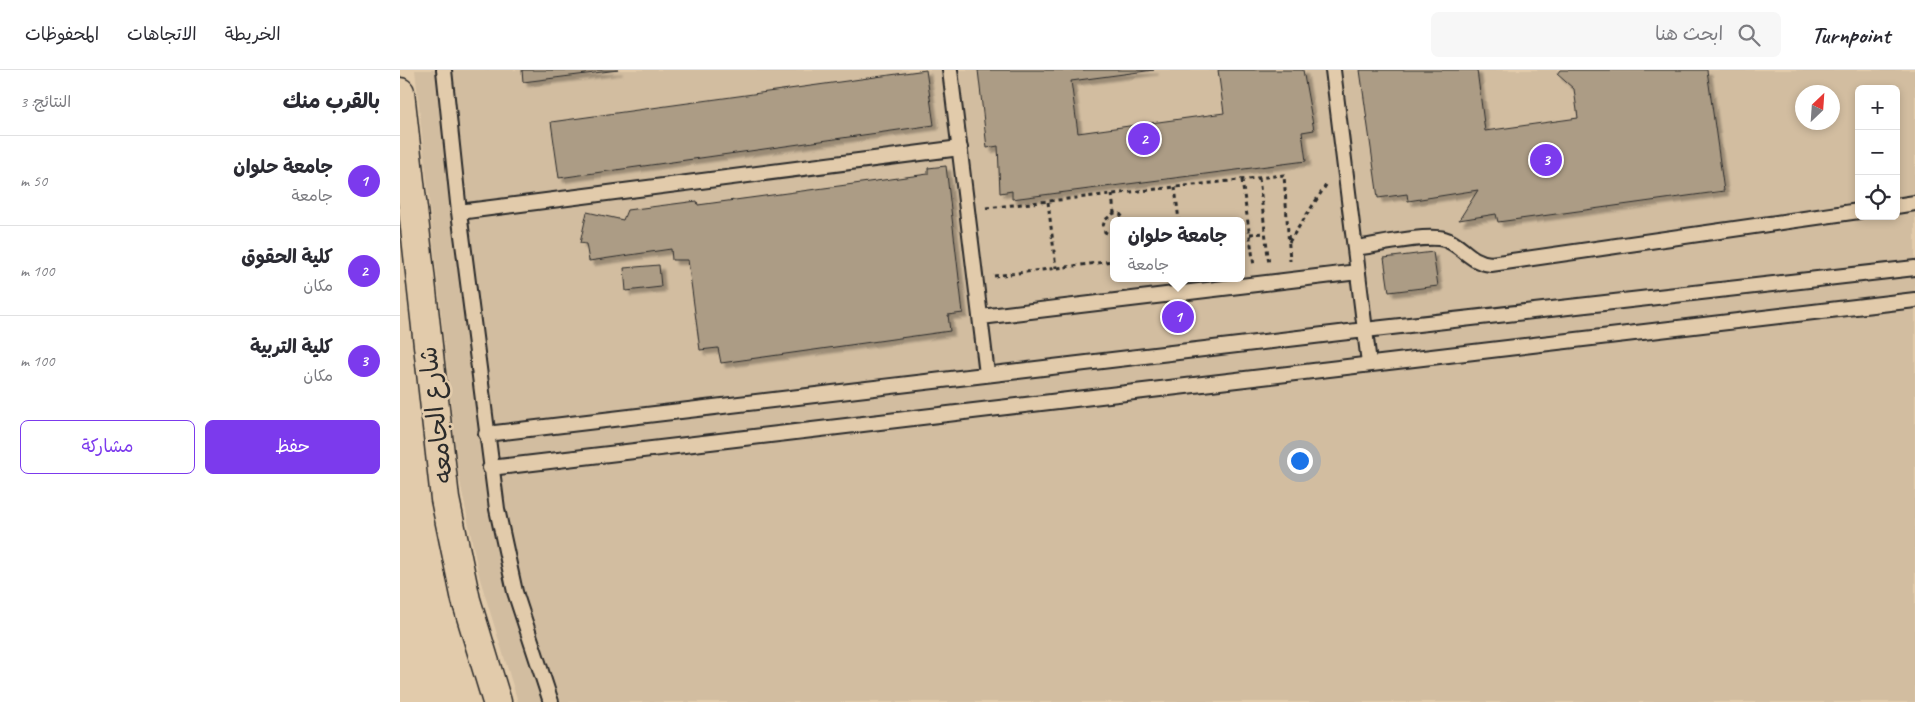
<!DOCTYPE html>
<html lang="ar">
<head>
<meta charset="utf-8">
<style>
	body { margin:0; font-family:Caveat,"Playpen Sans Arabic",sans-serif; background:#f7f7f7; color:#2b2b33; direction:rtl }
	.controls { position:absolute; right:15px; top:15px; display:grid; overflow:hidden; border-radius:8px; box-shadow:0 2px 8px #0003 }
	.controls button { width:45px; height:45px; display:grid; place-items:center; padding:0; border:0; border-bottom:1px solid #e1e1e2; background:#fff; color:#2b2b33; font:25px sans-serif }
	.compass { position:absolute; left:1395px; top:15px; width:45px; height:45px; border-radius:50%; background:#fff; box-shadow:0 2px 8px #0003; rotate:25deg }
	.you { position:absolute; left:899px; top:390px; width:18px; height:18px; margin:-12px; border:4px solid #fff; border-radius:50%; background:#1a73e8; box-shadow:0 0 0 8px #1a73e833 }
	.badge { display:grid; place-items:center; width:32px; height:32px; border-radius:50%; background:#7c3aed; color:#fff; font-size:16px; font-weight:700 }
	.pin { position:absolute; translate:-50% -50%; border:2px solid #fff; box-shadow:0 1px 5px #0006 }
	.popup { position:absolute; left:710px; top:147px; width:135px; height:65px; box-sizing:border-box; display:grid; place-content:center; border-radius:8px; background:#fff; filter:drop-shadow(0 1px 4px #0005); font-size:16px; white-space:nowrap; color:#7c7c81 }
	.popup b { font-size:19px; color:#2b2b33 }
	.popup::after { content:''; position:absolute; left:50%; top:100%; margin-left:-10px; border:10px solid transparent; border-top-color:#fff }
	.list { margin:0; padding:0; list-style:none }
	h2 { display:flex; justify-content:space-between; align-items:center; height:65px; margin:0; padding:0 20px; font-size:21px }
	h2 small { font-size:16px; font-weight:400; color:#7c7c81 }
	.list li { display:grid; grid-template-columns:32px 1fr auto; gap:15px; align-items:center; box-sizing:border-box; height:90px; padding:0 20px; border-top:1px solid #e1e1e2 }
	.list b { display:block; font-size:19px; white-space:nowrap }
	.list p { margin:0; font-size:16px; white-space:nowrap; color:#7c7c81 }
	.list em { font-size:16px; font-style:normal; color:#7c7c81 }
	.actions { display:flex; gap:10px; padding:15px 20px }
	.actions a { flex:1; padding:11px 0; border:1px solid #7c3aed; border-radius:8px; text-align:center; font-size:18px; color:#7c3aed }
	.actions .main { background:#7c3aed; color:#fff }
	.icon { flex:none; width:28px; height:28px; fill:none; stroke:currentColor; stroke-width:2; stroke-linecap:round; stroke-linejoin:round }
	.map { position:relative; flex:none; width:1515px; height:632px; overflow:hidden; direction:ltr }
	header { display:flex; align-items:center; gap:30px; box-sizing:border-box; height:70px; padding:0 25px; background:#fff; border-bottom:1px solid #e1e1e2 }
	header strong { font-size:24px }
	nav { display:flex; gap:28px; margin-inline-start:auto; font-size:18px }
	.search { width:350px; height:45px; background:#f7f7f7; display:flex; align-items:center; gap:12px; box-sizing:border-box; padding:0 18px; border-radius:8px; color:#7c7c81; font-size:19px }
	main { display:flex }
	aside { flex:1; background:#fff }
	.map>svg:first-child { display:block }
	.built { fill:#d2bda0; fill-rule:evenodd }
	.building { fill:#ac9c85; stroke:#2b2b2b; filter:url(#shadow) }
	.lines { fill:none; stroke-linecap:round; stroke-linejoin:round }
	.lane-casing { stroke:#2b2b2b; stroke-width:18 }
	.street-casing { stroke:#2b2b2b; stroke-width:31 }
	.path { stroke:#2b2b2b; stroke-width:3; stroke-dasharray:4 4; stroke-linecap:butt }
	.lane { stroke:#e2cbab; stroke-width:14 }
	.street { stroke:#e2cbab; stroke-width:28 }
	.labels { text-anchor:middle; stroke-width:5; stroke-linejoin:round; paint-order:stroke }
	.street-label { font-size:25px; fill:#2b2b2b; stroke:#e2cbab }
</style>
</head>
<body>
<header>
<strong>Turnpoint</strong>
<div class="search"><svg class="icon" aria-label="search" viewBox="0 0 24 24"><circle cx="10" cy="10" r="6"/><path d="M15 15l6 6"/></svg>ابحث هنا</div>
<nav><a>الخريطة</a><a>الاتجاهات</a><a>المحفوظات</a></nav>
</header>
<main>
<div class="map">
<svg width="1515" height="632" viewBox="0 0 1515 632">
	<defs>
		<filter id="shadow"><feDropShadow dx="4.5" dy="4.5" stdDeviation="1" flood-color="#0004"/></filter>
	</defs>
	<rect width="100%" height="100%" fill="#e2cbab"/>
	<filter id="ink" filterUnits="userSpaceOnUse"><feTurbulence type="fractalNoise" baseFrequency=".02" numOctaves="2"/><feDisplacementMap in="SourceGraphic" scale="10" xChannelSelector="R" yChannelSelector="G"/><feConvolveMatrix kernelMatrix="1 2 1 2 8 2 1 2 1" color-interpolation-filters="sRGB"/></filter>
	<g filter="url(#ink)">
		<path class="built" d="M15,0H1515V632H118L79,506L58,401ZM1459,19H1496V146H1459ZM1402,22H1432V52H1402ZM714,151H842V208H714Z"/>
		<path class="building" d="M122,0H218L123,12Z
			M526,0L534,55L159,108L151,52Z
			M578,0H754L671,11L678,63L824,43L818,0H903L914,60L902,62L906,91L612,129V121L600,123L598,76L587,78Z
			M960,0H1077L1085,61L1178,48L1174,19L1157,4L1160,0H1307L1324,121L1098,152L1096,144L1059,150L1078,120L1008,131L1007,124L978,128Z
			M546,96L563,243L548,245L550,261L321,293L318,278L300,280L288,190H272L271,179L189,191L186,174L180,173L187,142L223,150L227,140L297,131L298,135L528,104V98Z
			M1033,182L1038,216L989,222L984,188Z
			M259,195L261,217L226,221L224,198Z"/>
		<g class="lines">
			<g class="lane-casing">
				<path id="lane" d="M44,0L59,142L97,439L115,522L151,632
					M550,0L587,304
					M933,0L969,293
					M1496,136L1515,133
					M59,142L560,78
					M955,178C977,175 1025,164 1044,169C1062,174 1068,192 1091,194L1459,141
					M581,247L958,202
					M86,364L965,260L1515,198
					M90,398L1515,230"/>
			</g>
			<g class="street-casing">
				<path id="street" d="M0,22L45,429L66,530L97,632"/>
			</g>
			<path class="path" d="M859,108L869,195
				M842,110L854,196
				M775,117L779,151
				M712,124L714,143
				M648,132L656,198
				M586,138L884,105L890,191
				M850,164L865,163
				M714,167L705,162L703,156L705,150L714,143L720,144L726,151
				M889,172L928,112
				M842,175L851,174
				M594,206L714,191"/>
			<use href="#lane" class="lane"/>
			<use href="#street" class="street"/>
		</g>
	</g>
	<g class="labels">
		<g class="street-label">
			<text transform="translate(35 345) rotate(-97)" y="9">شارع الجامعه</text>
		</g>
	</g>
</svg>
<div class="controls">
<button>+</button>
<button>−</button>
<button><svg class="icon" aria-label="locate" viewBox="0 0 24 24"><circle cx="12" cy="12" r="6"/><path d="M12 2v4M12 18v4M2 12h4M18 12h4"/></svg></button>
</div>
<svg class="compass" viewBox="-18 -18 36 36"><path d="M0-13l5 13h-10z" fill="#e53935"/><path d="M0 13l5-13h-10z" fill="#7c7c81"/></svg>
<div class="you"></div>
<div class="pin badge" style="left:778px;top:247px">1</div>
<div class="popup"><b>جامعة حلوان</b>جامعة</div>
<div class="pin badge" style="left:744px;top:69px">2</div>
<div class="pin badge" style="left:1146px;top:90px">3</div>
</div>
<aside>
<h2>بالقرب منك<small>النتائج: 3</small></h2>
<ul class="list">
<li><span class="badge">1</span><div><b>جامعة حلوان</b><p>جامعة</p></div><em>50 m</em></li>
<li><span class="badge">2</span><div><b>كلية الحقوق</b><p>مكان</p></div><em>100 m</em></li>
<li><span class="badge">3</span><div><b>كلية التربية</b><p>مكان</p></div><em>100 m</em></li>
</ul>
<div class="actions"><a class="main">حفظ</a><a>مشاركة</a></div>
</aside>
</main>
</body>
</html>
